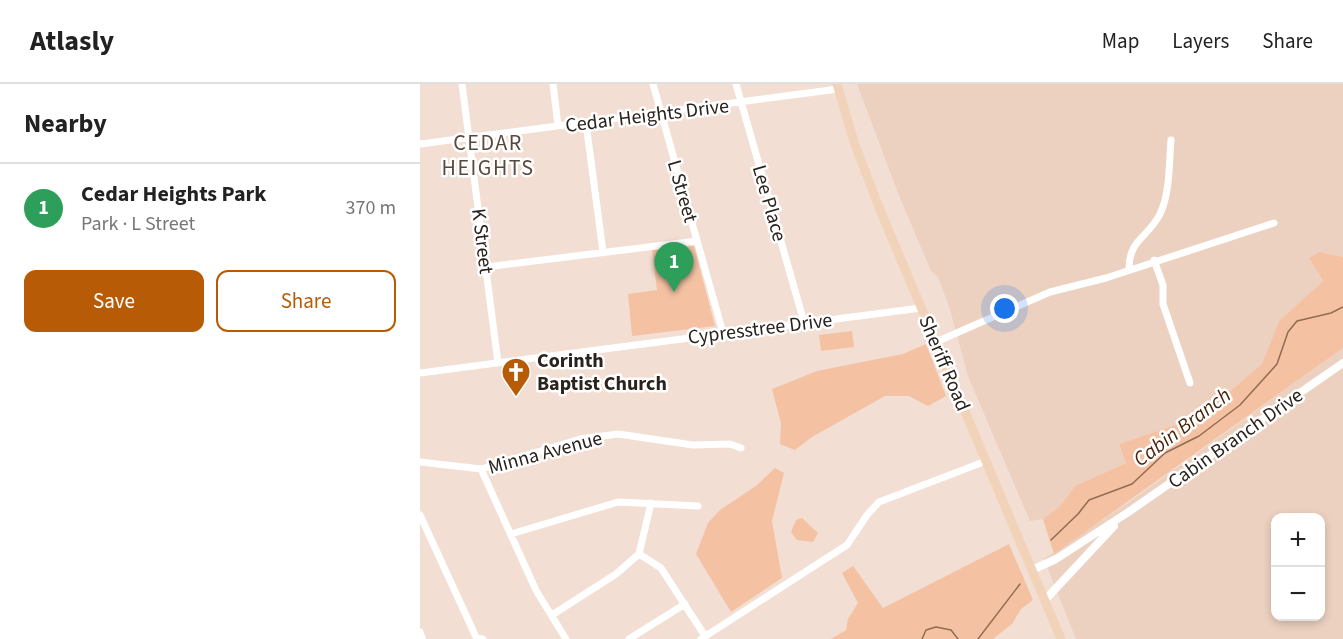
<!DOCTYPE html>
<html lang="en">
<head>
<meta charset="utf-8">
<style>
	body { margin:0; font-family:"Source Sans 3",sans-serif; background:#f6f6f6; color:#222 }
	.controls { position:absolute; right:18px; bottom:18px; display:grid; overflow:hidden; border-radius:12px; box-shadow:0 3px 9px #0003 }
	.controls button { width:54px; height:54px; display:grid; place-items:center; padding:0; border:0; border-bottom:2px solid #e0e0e0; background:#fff; color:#222; font:30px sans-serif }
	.you { position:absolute; left:585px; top:225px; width:21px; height:21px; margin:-15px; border:4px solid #fff; border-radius:50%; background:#1a73e8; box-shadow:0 0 0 9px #1a73e833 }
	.badge { display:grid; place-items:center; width:39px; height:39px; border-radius:50%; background:#b85b06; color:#fff; font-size:20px; font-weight:700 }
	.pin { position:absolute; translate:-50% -50px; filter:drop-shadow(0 2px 3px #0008) }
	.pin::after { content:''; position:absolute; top:32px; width:21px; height:18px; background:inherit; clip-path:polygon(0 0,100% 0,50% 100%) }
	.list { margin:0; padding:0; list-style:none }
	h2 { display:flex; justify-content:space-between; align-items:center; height:78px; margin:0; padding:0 24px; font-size:26px }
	h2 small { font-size:20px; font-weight:400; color:#767676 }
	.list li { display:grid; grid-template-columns:39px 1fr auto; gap:18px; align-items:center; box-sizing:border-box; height:90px; padding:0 24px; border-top:2px solid #e0e0e0 }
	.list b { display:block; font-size:22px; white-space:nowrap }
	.list p { margin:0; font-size:20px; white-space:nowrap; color:#767676 }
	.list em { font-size:20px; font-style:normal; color:#767676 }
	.actions { display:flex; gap:12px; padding:18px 24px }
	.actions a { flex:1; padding:14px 0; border:2px solid #b85b06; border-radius:12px; text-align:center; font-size:21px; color:#b85b06 }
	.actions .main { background:#b85b06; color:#fff }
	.map { position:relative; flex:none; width:923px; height:555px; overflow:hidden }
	header { display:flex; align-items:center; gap:36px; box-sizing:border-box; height:84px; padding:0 30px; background:#fff; border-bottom:2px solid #e0e0e0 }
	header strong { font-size:28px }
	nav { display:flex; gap:33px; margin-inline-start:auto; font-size:21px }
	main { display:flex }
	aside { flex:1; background:#fff }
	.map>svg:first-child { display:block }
	.built { fill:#ecd1c0; fill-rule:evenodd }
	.green { fill:#f4c2a3 }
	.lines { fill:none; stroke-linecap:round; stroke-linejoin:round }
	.stream { stroke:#936b52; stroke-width:1.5 }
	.minor { stroke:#fff; stroke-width:7 }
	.tertiary { stroke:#fff; stroke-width:8 }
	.secondary { stroke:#f1d3b9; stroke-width:9 }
	.labels { text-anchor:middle; stroke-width:5; stroke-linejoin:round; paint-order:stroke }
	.street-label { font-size:20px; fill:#29221d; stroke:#fff }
	.poi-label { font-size:20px; font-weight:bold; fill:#29221d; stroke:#fff; text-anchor:start }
	.water-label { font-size:21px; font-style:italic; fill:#49240a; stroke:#fff }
	.quarter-label { font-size:22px; letter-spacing:1.5px; fill:#58483e; stroke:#fff }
</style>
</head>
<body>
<header>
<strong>Atlasly</strong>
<nav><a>Map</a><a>Layers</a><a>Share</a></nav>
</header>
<main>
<aside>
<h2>Nearby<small></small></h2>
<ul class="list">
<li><span class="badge" style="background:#2e9e5b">1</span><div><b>Cedar Heights Park</b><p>Park · L Street</p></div><em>370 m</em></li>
</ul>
<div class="actions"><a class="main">Save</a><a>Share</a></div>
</aside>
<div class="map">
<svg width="923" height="555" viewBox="0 0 923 555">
	<rect width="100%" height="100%" fill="#f2ded2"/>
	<path class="built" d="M437,0H923V173L899,168L889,174L903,197L859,237L842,280L803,313L770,336L699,360L706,379L655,402L639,423L623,435L610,437L548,292L529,222L518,193L511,187L480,114Z
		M923,264V555H656L624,475L712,416ZM856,434H900V532H856Z"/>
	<path class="green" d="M274,162L295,242L212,252L208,210L237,206L232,166Z
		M899,168L923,173V264L634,470L623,435L639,423L655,402L706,379L699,360L770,336L803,313L842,280L859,237L903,197L889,174Z
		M432,247L434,263L401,267L399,251Z
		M506,260L526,312L508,322L489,312H465L392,353L375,366L360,360L361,339L352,305L397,287L483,270Z
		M355,384L364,389L352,437L362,494L311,528L276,470L288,439L300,426L336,402Z
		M382,434L398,449L393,458L377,456L371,448L376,436Z
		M589,460L613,516L601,525L592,540L573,555H411L426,546L428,535L438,519L422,489L433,482L463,524Z"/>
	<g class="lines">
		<path class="stream" d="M631,456L658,430L669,416L712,400L745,369L779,352L820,321L857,280L868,248L877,237L911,229L923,223
			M502,555L506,546L516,543L531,546L538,555
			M558,555L600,500"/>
		<path class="minor" d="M42,0L78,279
			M133,0L138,42
			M233,0L303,249
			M316,0L384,238
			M166,39L183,168
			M0,60L418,5
			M734,176L743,201V220L770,299
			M66,183L277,157
			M709,185C709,155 728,154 740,130C750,109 749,80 751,56
			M516,258L630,208L686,194L854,139
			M0,289L501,224
			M0,378L61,385L160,355L198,350L273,361L310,360L321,364
			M61,385L115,504
			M0,431L56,553L63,555
			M91,450L198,418L278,422
			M219,470L241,484L285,552
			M117,508L146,555
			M132,531L196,490L219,470L231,419
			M0,548L2,554
			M209,555L265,520
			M281,555L427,461L447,431L459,418L566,377"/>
		<path class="tertiary" d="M612,486L636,475L707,429L923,279
			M625,516L694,442"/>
		<path class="secondary" d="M417,0L434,58L460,126L641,555"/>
	</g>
	<defs>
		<g id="church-pin" transform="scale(1.5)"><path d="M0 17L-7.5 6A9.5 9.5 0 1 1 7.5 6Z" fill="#b85b06" stroke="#fff"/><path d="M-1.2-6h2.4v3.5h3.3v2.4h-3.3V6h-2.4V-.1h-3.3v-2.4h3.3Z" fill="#fff"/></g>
	</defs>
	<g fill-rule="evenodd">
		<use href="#church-pin" x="96" y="288"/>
	</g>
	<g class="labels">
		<g class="street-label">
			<text transform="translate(227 31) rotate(-7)" y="7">Cedar Heights Drive</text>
			<text transform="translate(263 107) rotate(74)" y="7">L Street</text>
			<text transform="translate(350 119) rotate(74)" y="7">Lee Place</text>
			<text transform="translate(63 157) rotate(83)" y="7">K Street</text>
			<text transform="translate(340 244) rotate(-7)" y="7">Cypresstree Drive</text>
			<text transform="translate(525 279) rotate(67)" y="7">Sheriff Road</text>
			<text transform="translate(815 354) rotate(-35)" y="7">Cabin Branch Drive</text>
			<text transform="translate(125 368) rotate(-15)" y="7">Minna Avenue</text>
		</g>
		<g class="poi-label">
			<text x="117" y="283">Corinth<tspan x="117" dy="23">Baptist Church</tspan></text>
		</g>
		<g class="water-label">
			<text transform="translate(762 343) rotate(-37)" y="7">Cabin Branch</text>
		</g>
		<g class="quarter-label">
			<text x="68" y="66">CEDAR<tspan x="68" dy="25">HEIGHTS</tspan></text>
		</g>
	</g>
</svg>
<div class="controls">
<button>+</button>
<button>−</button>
</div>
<div class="you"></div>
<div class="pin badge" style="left:254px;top:208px;background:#2e9e5b">1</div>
</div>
</main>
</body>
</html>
